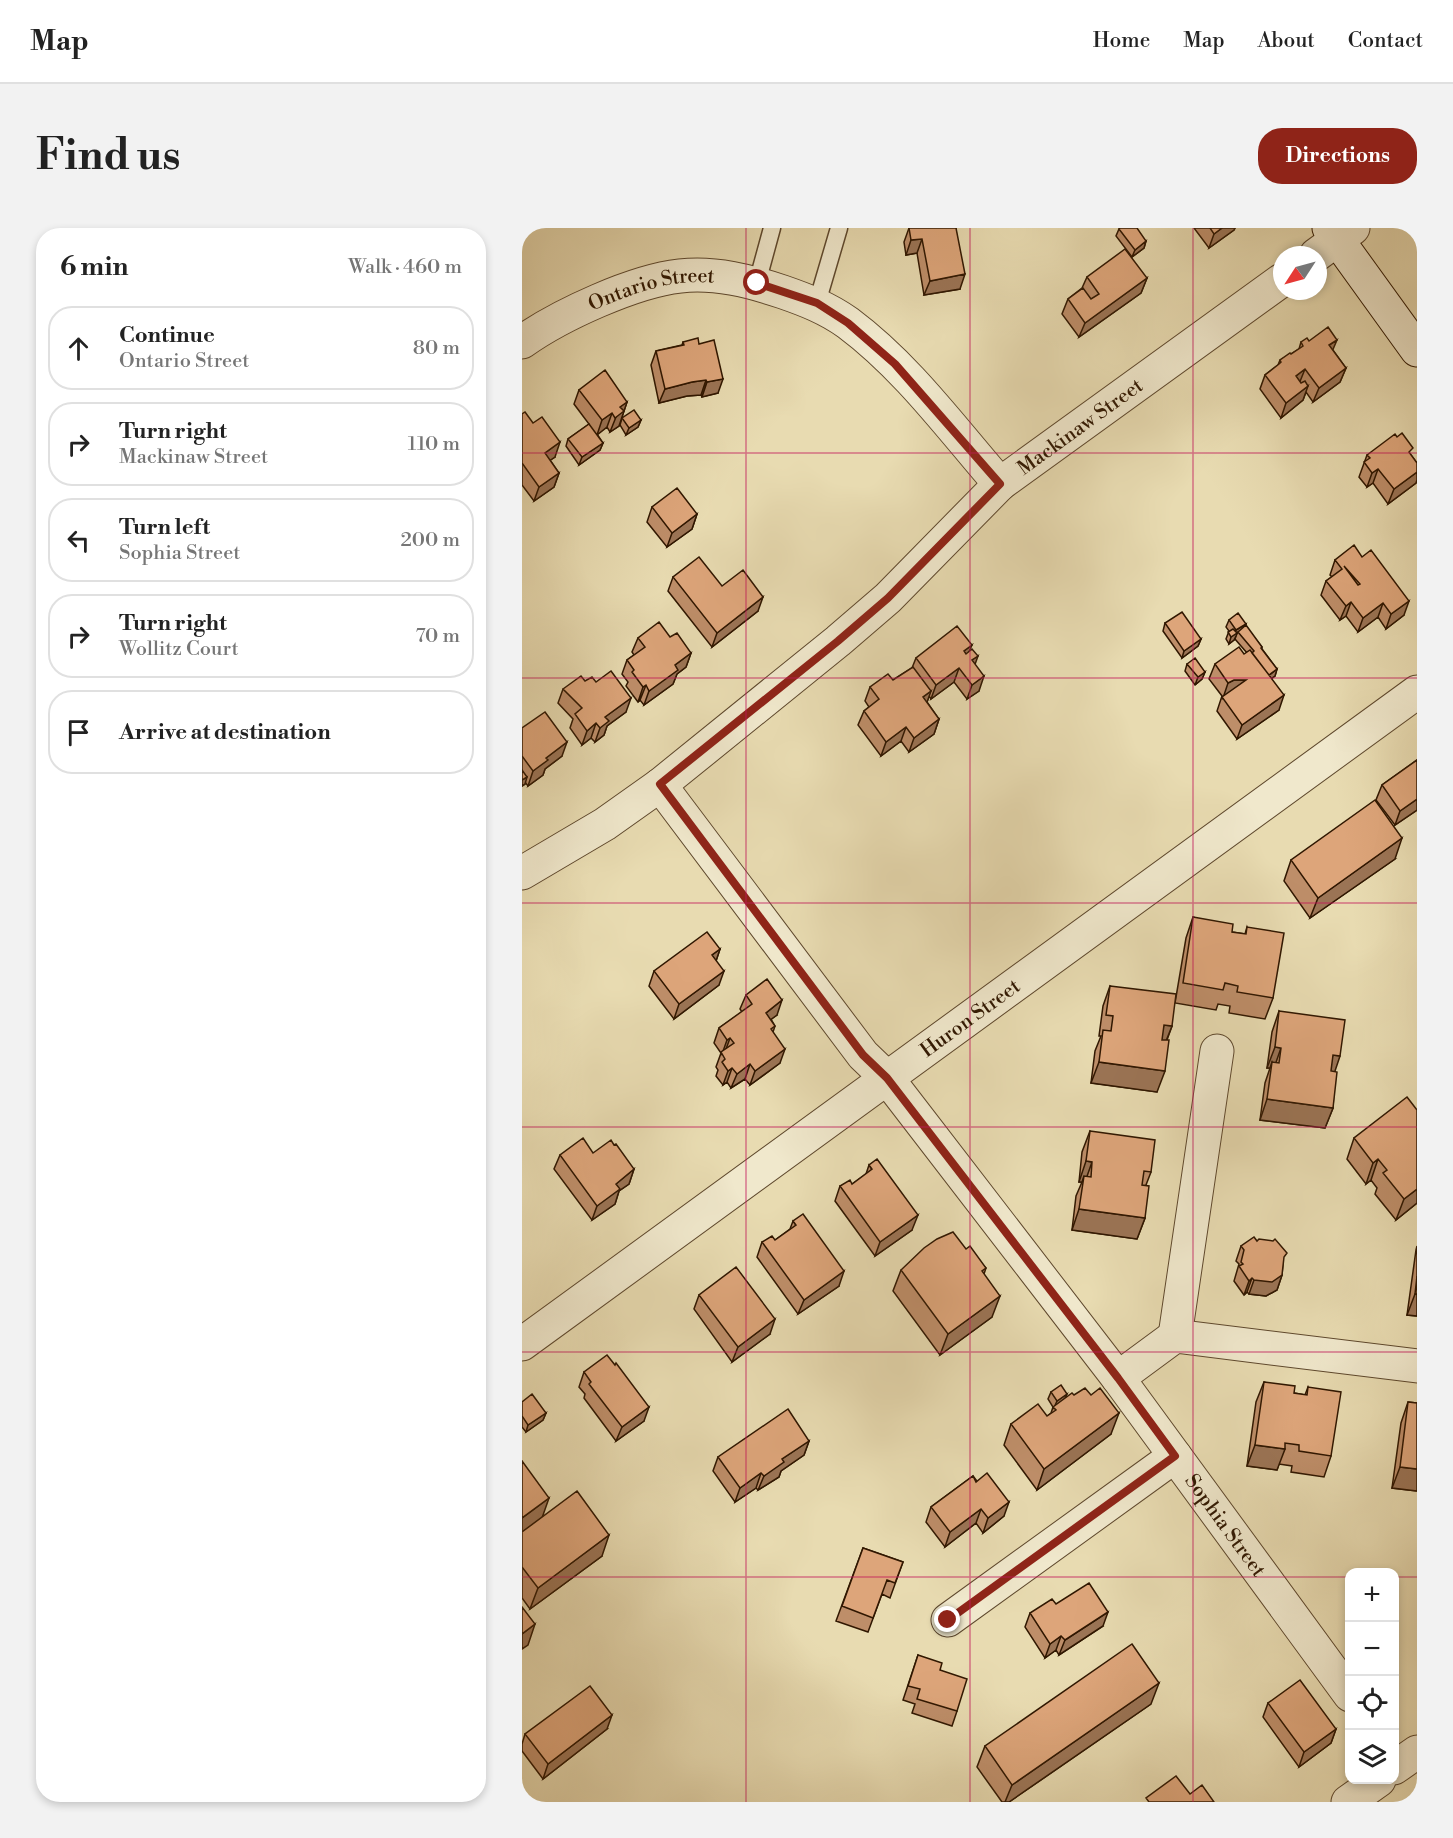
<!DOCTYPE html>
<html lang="en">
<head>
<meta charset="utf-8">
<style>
	body { margin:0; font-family:"Libre Bodoni",serif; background:#f2f2f2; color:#222 }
	.controls { position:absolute; right:18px; bottom:18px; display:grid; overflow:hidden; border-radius:12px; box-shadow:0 3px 9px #0003 }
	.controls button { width:54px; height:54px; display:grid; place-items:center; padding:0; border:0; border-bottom:2px solid #e0e0e0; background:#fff; color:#222; font:30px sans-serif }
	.compass { position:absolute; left:751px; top:18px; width:54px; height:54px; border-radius:50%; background:#fff; box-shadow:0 3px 9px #0003; rotate:234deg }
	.stop { position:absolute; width:18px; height:18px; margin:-14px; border:4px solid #8f2418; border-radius:50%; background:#fff }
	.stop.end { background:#8f2418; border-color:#fff; box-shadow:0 2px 6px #0008 }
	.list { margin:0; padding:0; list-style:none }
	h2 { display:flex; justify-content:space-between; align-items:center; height:78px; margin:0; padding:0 24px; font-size:26px }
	h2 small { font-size:20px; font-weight:400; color:#767676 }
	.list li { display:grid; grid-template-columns:39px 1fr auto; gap:18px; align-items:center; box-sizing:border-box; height:84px; margin:0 12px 12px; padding:0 12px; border:2px solid #e0e0e0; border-radius:24px }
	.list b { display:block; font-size:22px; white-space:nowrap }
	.list p { margin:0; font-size:20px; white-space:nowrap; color:#767676 }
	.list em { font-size:20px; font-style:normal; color:#767676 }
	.icon { flex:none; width:33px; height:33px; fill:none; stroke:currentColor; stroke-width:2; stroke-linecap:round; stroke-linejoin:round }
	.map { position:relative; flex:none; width:895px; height:1574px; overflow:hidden; border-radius:24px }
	header { display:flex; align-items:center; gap:36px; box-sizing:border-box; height:84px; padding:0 30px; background:#fff; border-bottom:2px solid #e0e0e0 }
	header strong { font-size:28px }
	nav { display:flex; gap:33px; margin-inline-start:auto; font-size:21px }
	.intro { display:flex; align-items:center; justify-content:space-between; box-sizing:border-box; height:144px; padding:0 36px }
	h1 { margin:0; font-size:42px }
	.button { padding:15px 27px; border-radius:24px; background:#8f2418; color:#fff; font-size:21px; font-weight:700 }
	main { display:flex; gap:36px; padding:0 36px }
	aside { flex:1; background:#fff; border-radius:24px; box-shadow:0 3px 9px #0003 }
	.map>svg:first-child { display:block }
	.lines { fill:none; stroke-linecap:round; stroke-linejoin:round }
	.lane-casing { stroke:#5e482d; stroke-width:19 }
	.street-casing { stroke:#5e482d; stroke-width:35 }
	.secondary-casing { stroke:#301701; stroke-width:35 }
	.lane { stroke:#f0e8cc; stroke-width:16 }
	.street { stroke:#f0e8cc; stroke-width:33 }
	.secondary { stroke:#f0e8cc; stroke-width:33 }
	.wall { fill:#be8e69; stroke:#301701; stroke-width:1.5 }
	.shaded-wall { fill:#9b7455; stroke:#301701; stroke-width:1.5 }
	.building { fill:#dda57a; stroke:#301701; stroke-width:1.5; fill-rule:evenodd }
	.route { stroke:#8f2418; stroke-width:8 }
	.grid { fill:none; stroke:#c2185b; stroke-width:1.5; stroke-opacity:0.55 }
	.labels { text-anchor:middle; stroke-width:4.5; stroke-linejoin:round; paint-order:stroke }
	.street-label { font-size:20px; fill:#301701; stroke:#f0e8cc }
</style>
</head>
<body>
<header>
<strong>Map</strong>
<nav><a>Home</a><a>Map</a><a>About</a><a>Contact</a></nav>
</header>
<div class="intro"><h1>Find us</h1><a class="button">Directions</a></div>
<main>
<aside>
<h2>6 min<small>Walk · 460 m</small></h2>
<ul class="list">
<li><svg class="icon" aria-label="ahead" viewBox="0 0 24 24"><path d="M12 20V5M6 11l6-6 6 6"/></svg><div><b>Continue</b><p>Ontario Street</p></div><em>80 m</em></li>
<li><svg class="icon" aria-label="right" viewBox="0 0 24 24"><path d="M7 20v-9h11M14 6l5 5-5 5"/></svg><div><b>Turn right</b><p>Mackinaw Street</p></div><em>110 m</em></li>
<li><svg class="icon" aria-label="left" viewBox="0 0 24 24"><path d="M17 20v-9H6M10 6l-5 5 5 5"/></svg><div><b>Turn left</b><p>Sophia Street</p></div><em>200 m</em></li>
<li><svg class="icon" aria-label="right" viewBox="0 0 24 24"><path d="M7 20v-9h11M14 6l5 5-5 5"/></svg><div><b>Turn right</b><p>Wollitz Court</p></div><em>70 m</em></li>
<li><svg class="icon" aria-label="arrive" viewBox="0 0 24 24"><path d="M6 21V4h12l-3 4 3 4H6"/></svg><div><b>Arrive at destination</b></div></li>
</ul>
</aside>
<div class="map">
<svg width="895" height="1574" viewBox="0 0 895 1574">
	<rect width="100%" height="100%" fill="#e8dbb1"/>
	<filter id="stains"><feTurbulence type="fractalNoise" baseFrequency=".00333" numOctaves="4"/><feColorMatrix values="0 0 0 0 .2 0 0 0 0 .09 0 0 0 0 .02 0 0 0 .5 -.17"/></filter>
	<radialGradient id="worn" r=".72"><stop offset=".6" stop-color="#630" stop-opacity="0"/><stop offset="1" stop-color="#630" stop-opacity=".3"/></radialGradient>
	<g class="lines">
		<g class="lane-casing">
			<path id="lane" d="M235,55L250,0
				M295,75L317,0"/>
		</g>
		<g class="street-casing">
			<g id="street">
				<path d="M794,27L831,0"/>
				<path id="s1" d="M0,114C38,87 112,53 158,48C193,44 228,53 261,64C284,72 305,80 326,95C385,139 430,201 478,256"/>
				<path id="s2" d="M138,557L341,827L365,850L596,1150L828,1467"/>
				<path id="s3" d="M0,645L83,596L138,557L316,413L366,370L478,256L760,52"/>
				<path d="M653,1108L695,823"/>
				<path id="s4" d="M0,1116L895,464"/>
				<path d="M596,1150L653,1108L895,1138"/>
				<path d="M426,1392L653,1228"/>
				<path d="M872,1540L895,1524"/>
				<path d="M826,1574L857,1552"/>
			</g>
		</g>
		<g class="secondary-casing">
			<path id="secondary" d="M807,0L895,122"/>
		</g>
		<use href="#lane" class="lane"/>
		<use href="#street" class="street"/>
		<use href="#secondary" class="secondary"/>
	</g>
	<path class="wall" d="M387,0H434L438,61L402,67L395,25L384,27L382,14Z
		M672,0H713L712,2L687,20Z
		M597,1L624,13L622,20L610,29L594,8Z
		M565,49L625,50L619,65L557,109L540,86L546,71L560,60Z
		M787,113L811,122L824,140L818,154L791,174L784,164L781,172L759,190L738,161L743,147L756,137L758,132L769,126L777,121L779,114Z
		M161,114L177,116L196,165L180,169L179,167L165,168L137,175L129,137L134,123L160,117Z
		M57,162L105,174L97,198L88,204L85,199L75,206L81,215L78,222L57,237L44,218L46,211L67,196L52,176Z
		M0,186L33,229L28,232L37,245L32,259L12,273L0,257Z
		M100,190L119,192L116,199L104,207L98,197Z
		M845,227H889L895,235V252L894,255L866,276L851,255L845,259L837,249Z
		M130,279L175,286L170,301L145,319L125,294Z
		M813,332L882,387L864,401L856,389L836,404L824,388L818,392L799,367L804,353L810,349L808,347Z
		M151,349L200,358L236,383L190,419L146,363Z
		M707,392L724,396L723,398L740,419V421L755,441L753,448L749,451L757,482L715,511L695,483L700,468L687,451L693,436L722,426L725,425L713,411L714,408L712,412L707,416L704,411L707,403L704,399Z
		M643,395L679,411L676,418L660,430L641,403Z
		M148,409L169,425L164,439L155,446L151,456L122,477L118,472L116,474L104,458L106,454L100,446L105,432L112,427L110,424L116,410Z
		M447,424L453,436L457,463L445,471L432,454L409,471L407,468L405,474L417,491L412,506L387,524L379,513L359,528L336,497L342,483L347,479L343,473L348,459L371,452L390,440L394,430Z
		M665,436L683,444L680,451L673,457L663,443Z
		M63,453L74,454L104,484L85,498L82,507L73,514L69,510L60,517L48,500L51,491L36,475L41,461Z
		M0,500L40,528L23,541L21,547L6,558L3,554V556L0,558Z
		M895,532V582L873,597L854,572L860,557Z
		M873,631L788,690L762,653L769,632Z
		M671,689L710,704L723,706L725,699L751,770L743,791L707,785L708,778L696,776L694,782L653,775L664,710Z
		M198,721L194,733L197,757L152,791L127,758L132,743Z
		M588,758L650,798L645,812L635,864L569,855L573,823L579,808H577L581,778Z
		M224,767L255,787L249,791L253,798L251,804L258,835L228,857L223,851L209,860L205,854L201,857L194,848L196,842L194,839L199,825L192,815L197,800L220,784L218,781Z
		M757,783L813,844L811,880L803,900L738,892L743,855L748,840H745L750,804Z
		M895,882V975L874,992L853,966L855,960L849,952L844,956L825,931L832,910Z
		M568,903L629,944L624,957L623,990L615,1011L550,1002L554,968L560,954H557L560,924Z
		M71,925L112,941L107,956L97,963L93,976L70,992L32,941L38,927Z
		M347,937L390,1002L353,1028L313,973L318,958L330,956L344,946Z
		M271,993L317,1058L276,1086L235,1029L240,1014L253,1012L268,1001Z
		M735,1013L761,1035L760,1047L755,1062L744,1068L727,1066L725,1064L722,1067L712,1053L717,1036L714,1033L719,1018Z
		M895,1018V1088L885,1087L894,1022Z
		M444,1021L464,1040L462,1046L470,1089L418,1127L371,1063L379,1042Z
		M177,1067L248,1106L210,1134L172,1081Z
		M62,1144L122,1193L94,1213L62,1170L63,1166L57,1159Z
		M742,1154L772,1165L783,1167L786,1159L809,1228L802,1249L769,1244L770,1238L757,1236L755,1242L725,1238L734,1174Z
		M529,1164L544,1169L589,1206L515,1262L482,1217L489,1196L525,1188L529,1185L531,1179L526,1171Z
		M0,1174L24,1185L21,1192L4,1204L0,1199Z
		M886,1174L895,1175V1263L870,1260L879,1195Z
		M287,1213L282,1227L259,1243L257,1249L236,1262L234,1260L213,1274L191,1243L196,1229Z
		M0,1233L20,1289L80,1328L8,1381L0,1370Z
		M451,1248L482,1288L461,1305L454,1295L423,1319L404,1294L409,1279Z
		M341,1320L381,1334L368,1370L360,1366L346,1404L314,1393Z
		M534,1376L581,1398L537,1427L534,1422L523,1430L503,1399L508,1385Z
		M396,1427L418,1442L435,1483L430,1498L390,1485L393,1476L381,1472Z
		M746,1475L814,1501L809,1515L777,1539L741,1489Z
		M629,1476L487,1574H480L455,1539L463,1518Z
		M85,1501L21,1551L0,1523V1516L3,1506Z"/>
	<path class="shaded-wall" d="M700,0H713L712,2L687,20L692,6Z
		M400,11L395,25L384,27L389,12Z
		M624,13L622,20L610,29L613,22Z
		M443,46L438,61L402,67L408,53Z
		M625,50L619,65L557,109L563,95Z
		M815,112L809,126L807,117Z
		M824,140L818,154L791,174L797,160Z
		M783,141L777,156L774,148Z
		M201,151L196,165L180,169L185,154Z
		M184,152L179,167L165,168L137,175L143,161L170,154Z
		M786,158L781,172L759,190L764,175Z
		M105,174L97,198L88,204L98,179Z
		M90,185L85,199L75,207L80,192Z
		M119,192L116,199L104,207L107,200Z
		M38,214L33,229L18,239L23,225Z
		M81,215L78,222L57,237L60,229Z
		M856,241L851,255L845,259L850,245Z
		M895,244V252L894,255L866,276L872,261Z
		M37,245L32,259L12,273L17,259Z
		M175,286L170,301L145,319L150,305Z
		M241,369L236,383L190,419L195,405Z
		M887,373L882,387L864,401L869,386Z
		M829,374L824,388L818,392L824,378Z
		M861,375L856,389L836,404L841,390Z
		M724,396L721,404H716L712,412L707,416L709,409L713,406L714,402Z
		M679,411L676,418L660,430L662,423Z
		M450,417L444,431L442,423Z
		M169,425L164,439L155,446L151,456L122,477L127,463L153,437Z
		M456,428L451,442L450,432Z
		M437,440L432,454L409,471L414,457Z
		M755,441L753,448L743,455L746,448Z
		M683,444L680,451L673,457L676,449Z
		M462,448L457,463L445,471L450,457Z
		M712,452H724L701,470L706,455Z
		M124,457L118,472L116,474L121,459Z
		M409,463L404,477L401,469Z
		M762,467L757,482L715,511L720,497Z
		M109,470L104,484L85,498L82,507L73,514L78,500L83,489Z
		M417,491L412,506L387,524L392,510Z
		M74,495L69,510L60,517L65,503Z
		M384,499L379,513L359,528L364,514Z
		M45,514L40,528L23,541L21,547L6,558L11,543L24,530Z
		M5,549L3,556L0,558V552Z
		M895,571V582L873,597L878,583Z
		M880,610L873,631L788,690L796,670Z
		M198,721L193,736L190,727Z
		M202,743L197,757L152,791L157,776Z
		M260,772L255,787L239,799L244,785Z
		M642,797L650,798L642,818L635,817Z
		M208,810L203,824L200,826L205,812Z
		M753,819L759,820L752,840L750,834L748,840H745Z
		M263,821L258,835L228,857L233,843Z
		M811,827L818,828L811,849L803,848Z
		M577,834L643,843L635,864L569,855Z
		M228,836L223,851L209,860L215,846Z
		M210,840L205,854L201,857L206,843Z
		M745,871L811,880L803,900L738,892Z
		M856,931L849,952L844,956L851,935Z
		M564,933L570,934L563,954L562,948L560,954H557Z
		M112,941L107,956L97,963L93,976L70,992L75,978L94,956Z
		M895,961V975L874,992L882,971Z
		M557,981L623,990L615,1011L550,1002Z
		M396,987L390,1002L353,1028L358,1014Z
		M322,1043L317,1058L276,1086L282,1072Z
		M760,1047L755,1062L744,1068L727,1066L732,1052Z
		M730,1050L725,1064L722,1067L727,1053Z
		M893,1066H895V1088L885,1087Z
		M478,1068L470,1089L418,1127L426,1106Z
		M253,1091L248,1106L210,1134L216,1119Z
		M545,1166L542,1173L532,1180L535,1173Z
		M127,1179L122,1193L94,1213L100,1199Z
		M24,1185L21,1192L4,1204L6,1197Z
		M597,1185L589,1206L515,1262L522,1241Z
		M287,1213L282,1227L259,1243L257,1249L236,1262L242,1248L260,1231Z
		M733,1217L763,1221L755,1242L725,1238Z
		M878,1239L895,1241V1263L870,1260Z
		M239,1245L234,1260L213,1274L218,1260Z
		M27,1270L20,1290L0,1305V1290Z
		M487,1274L482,1288L461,1305L466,1290Z
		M459,1281L454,1295L423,1319L428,1304Z
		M87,1307L80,1328L8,1381L16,1360Z
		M586,1384L581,1398L537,1427L543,1412Z
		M13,1396L6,1417L0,1421V1406Z
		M539,1408L534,1422L523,1430L528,1416Z
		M637,1455L629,1476L487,1574H483L490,1557Z
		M90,1487L85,1501L21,1551L26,1536Z
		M814,1501L809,1515L777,1539L782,1524Z"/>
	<path class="building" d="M387,0H434L443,46L408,53L400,11L389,12Z
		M598,0H615L624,13L613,22L597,1Z
		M688,0H700L692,6Z
		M603,21L625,50L563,95L546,71L561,60L569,71L577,66L565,49Z
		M806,99L815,112L807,117L824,140L797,160L783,141L774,148L779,155L783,153L786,158L764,175L743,147L757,136L759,134L758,132L768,125L769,126L781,118L779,114L785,110L787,113Z
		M176,110L177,116L192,112L201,151L185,154L184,152L170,154L143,161L134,123L162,117L161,114Z
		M83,142L105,174L98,179L102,183L93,190L90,185L80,192L57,162Z
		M112,182L119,192L107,200L100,190Z
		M3,184L11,195L20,189L38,214L23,225L37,245L17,259L0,235V186Z
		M67,196L81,215L60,229L46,211Z
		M880,205L891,220L887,224L895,235V244L872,261L856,241L850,245L842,234L848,230L845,227L873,206L875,209Z
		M155,260L175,286L150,305L130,279Z
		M832,317L840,329L849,322L887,373L869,386L861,375L841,390L829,374L824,378L804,353L820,341L813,332ZM822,338L838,356L836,357Z
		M177,329L200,358L221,342L241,369L195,405L151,349Z
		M660,384L679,411L662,423L643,395Z
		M716,385L724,396L714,402L707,392Z
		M137,394L148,409L155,405L169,425L153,437L156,442L127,463L124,457L121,459L110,444L112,442L105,432L123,419L116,410Z
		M724,397L740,419L739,420L755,441L747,447L730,425L732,423L716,404Z
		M435,398L450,417L442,423L444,426L450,421L456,428L450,432L462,448L450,457L437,440L414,457L394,430Z
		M711,401L715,405L709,409L706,404Z
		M717,419L722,426L728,422L762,467L720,497L700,469L724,452H712L706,455L693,436Z
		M673,430L683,444L676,449L665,436Z
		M391,439L409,463L401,469L417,491L392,510L384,499L364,514L342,483L357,471L348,459L366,446L371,452Z
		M89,443L109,470L83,489L87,493L78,500L74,495L65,503L53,486L60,480L41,461L59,448L63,453L70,449L74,454Z
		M23,484L45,514L24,530L26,532L11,543L0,528V500Z
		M895,532V571L878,583L860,557Z
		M0,542L5,549L0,552Z
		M853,572L880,610L796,670L769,632Z
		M671,689L711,696L710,704L724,706L725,699L762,705L751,770L715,764L716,758L703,755L701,762L661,755Z
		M185,704L198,721L190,727L202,743L157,776L132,743Z
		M245,751L260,772L244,785L253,798L249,801L263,821L233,843L228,836L215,846L210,840L206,843L200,834L203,831L199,824L212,815L208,810L205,812L197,800L230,776L224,767Z
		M588,758L654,766L650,798L642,797L640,812H647L643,843L577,834L581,802L589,803L591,788L584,787Z
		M757,783L823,792L818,828L811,827L809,843L815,844L811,880L745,871L750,834L757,835L759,820L753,819Z
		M885,869L895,882V961L882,971L861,945L865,942L856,931L851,935L832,910Z
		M568,903L633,912L629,944L622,943L620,957L627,958L623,990L557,981L562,948L569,949L570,934L564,933Z
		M61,910L71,925L89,912L92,917L94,916L112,941L94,956L98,961L75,978L38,927Z
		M355,931L396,987L358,1014L318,958L328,952L330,956L350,941L347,937Z
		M281,986L322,1043L282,1072L240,1014L250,1008L253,1012L274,997L271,993Z
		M431,1004L444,1021L448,1018L464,1040L460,1043L478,1068L426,1106L379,1042L402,1020L415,1011Z
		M732,1009L735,1013L737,1011L751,1013L753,1011L765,1025L762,1029L760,1047L750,1054L732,1052L730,1050L727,1053L717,1038L721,1036L719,1034L722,1022L719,1018Z
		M214,1039L253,1091L216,1119L177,1067Z
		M895,1048V1066H893Z
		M85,1127L93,1137L94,1135L127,1179L100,1199L67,1156L69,1154L62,1144Z
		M742,1154L773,1158L772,1165L785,1167L786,1159L819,1164L809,1228L777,1223V1217L763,1215V1221L733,1217Z
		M539,1157L545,1166L535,1173L529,1164Z
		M563,1160L569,1167L578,1160L597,1185L522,1241L489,1196L516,1176L525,1188L534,1182L531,1179L550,1165L552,1167Z
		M10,1166L24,1185L6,1197L0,1188V1174Z
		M886,1174L895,1175V1241L878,1239Z
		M266,1181L287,1213L260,1231L262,1234L242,1248L239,1245L218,1260L196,1229Z
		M0,1233L27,1270L0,1290Z
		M465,1245L487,1274L466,1290L459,1281L428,1304L409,1279L451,1248L454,1254Z
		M55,1263L87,1307L16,1360L0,1339V1304Z
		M341,1320L381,1334L373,1355L365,1352L351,1390L320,1378Z
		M567,1355L586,1384L543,1412L539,1408L528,1416L508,1385L530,1371L534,1376Z
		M0,1379L13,1396L0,1406Z
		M610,1416L637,1455L490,1557L463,1518Z
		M396,1427L420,1435L418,1442L445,1451L435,1483L395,1471L398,1461L386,1458Z
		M778,1452L814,1501L782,1524L746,1475Z
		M68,1458L90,1487L26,1536L3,1506Z
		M654,1548L668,1566L680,1557L692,1574H627L624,1570Z"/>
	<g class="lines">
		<path class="route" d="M235,55L295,75L326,95L373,136L478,256L366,370L316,413L138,556L341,827L365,850L596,1150L653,1228L426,1392"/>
	</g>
	<path class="grid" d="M224,0V1574M448,0V1574M671,0V1574M0,225H895M0,450H895M0,675H895M0,899H895M0,1124H895M0,1349H828M872,1349H895"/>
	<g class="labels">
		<g class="street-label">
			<text dy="7" stroke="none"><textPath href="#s1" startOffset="142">Ontario Street</textPath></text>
			<text dy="7" stroke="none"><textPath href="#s3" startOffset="717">Mackinaw Street</textPath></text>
			<text dy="7" stroke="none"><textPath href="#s4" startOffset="554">Huron Street</textPath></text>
			<text dy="7" stroke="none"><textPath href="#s2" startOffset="932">Sophia Street</textPath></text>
		</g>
	</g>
	<rect width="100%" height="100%" filter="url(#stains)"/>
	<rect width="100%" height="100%" fill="url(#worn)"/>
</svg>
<div class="controls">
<button>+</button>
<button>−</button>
<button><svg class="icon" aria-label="locate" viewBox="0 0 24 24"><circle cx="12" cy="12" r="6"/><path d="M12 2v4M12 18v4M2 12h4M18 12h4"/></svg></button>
<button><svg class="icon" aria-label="layers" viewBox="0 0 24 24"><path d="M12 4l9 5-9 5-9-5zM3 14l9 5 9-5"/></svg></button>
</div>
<svg class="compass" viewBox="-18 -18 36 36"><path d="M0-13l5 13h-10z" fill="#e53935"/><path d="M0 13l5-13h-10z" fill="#767676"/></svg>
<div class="stop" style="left:235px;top:55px"></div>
<div class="stop end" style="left:426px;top:1392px"></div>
</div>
</main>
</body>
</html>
